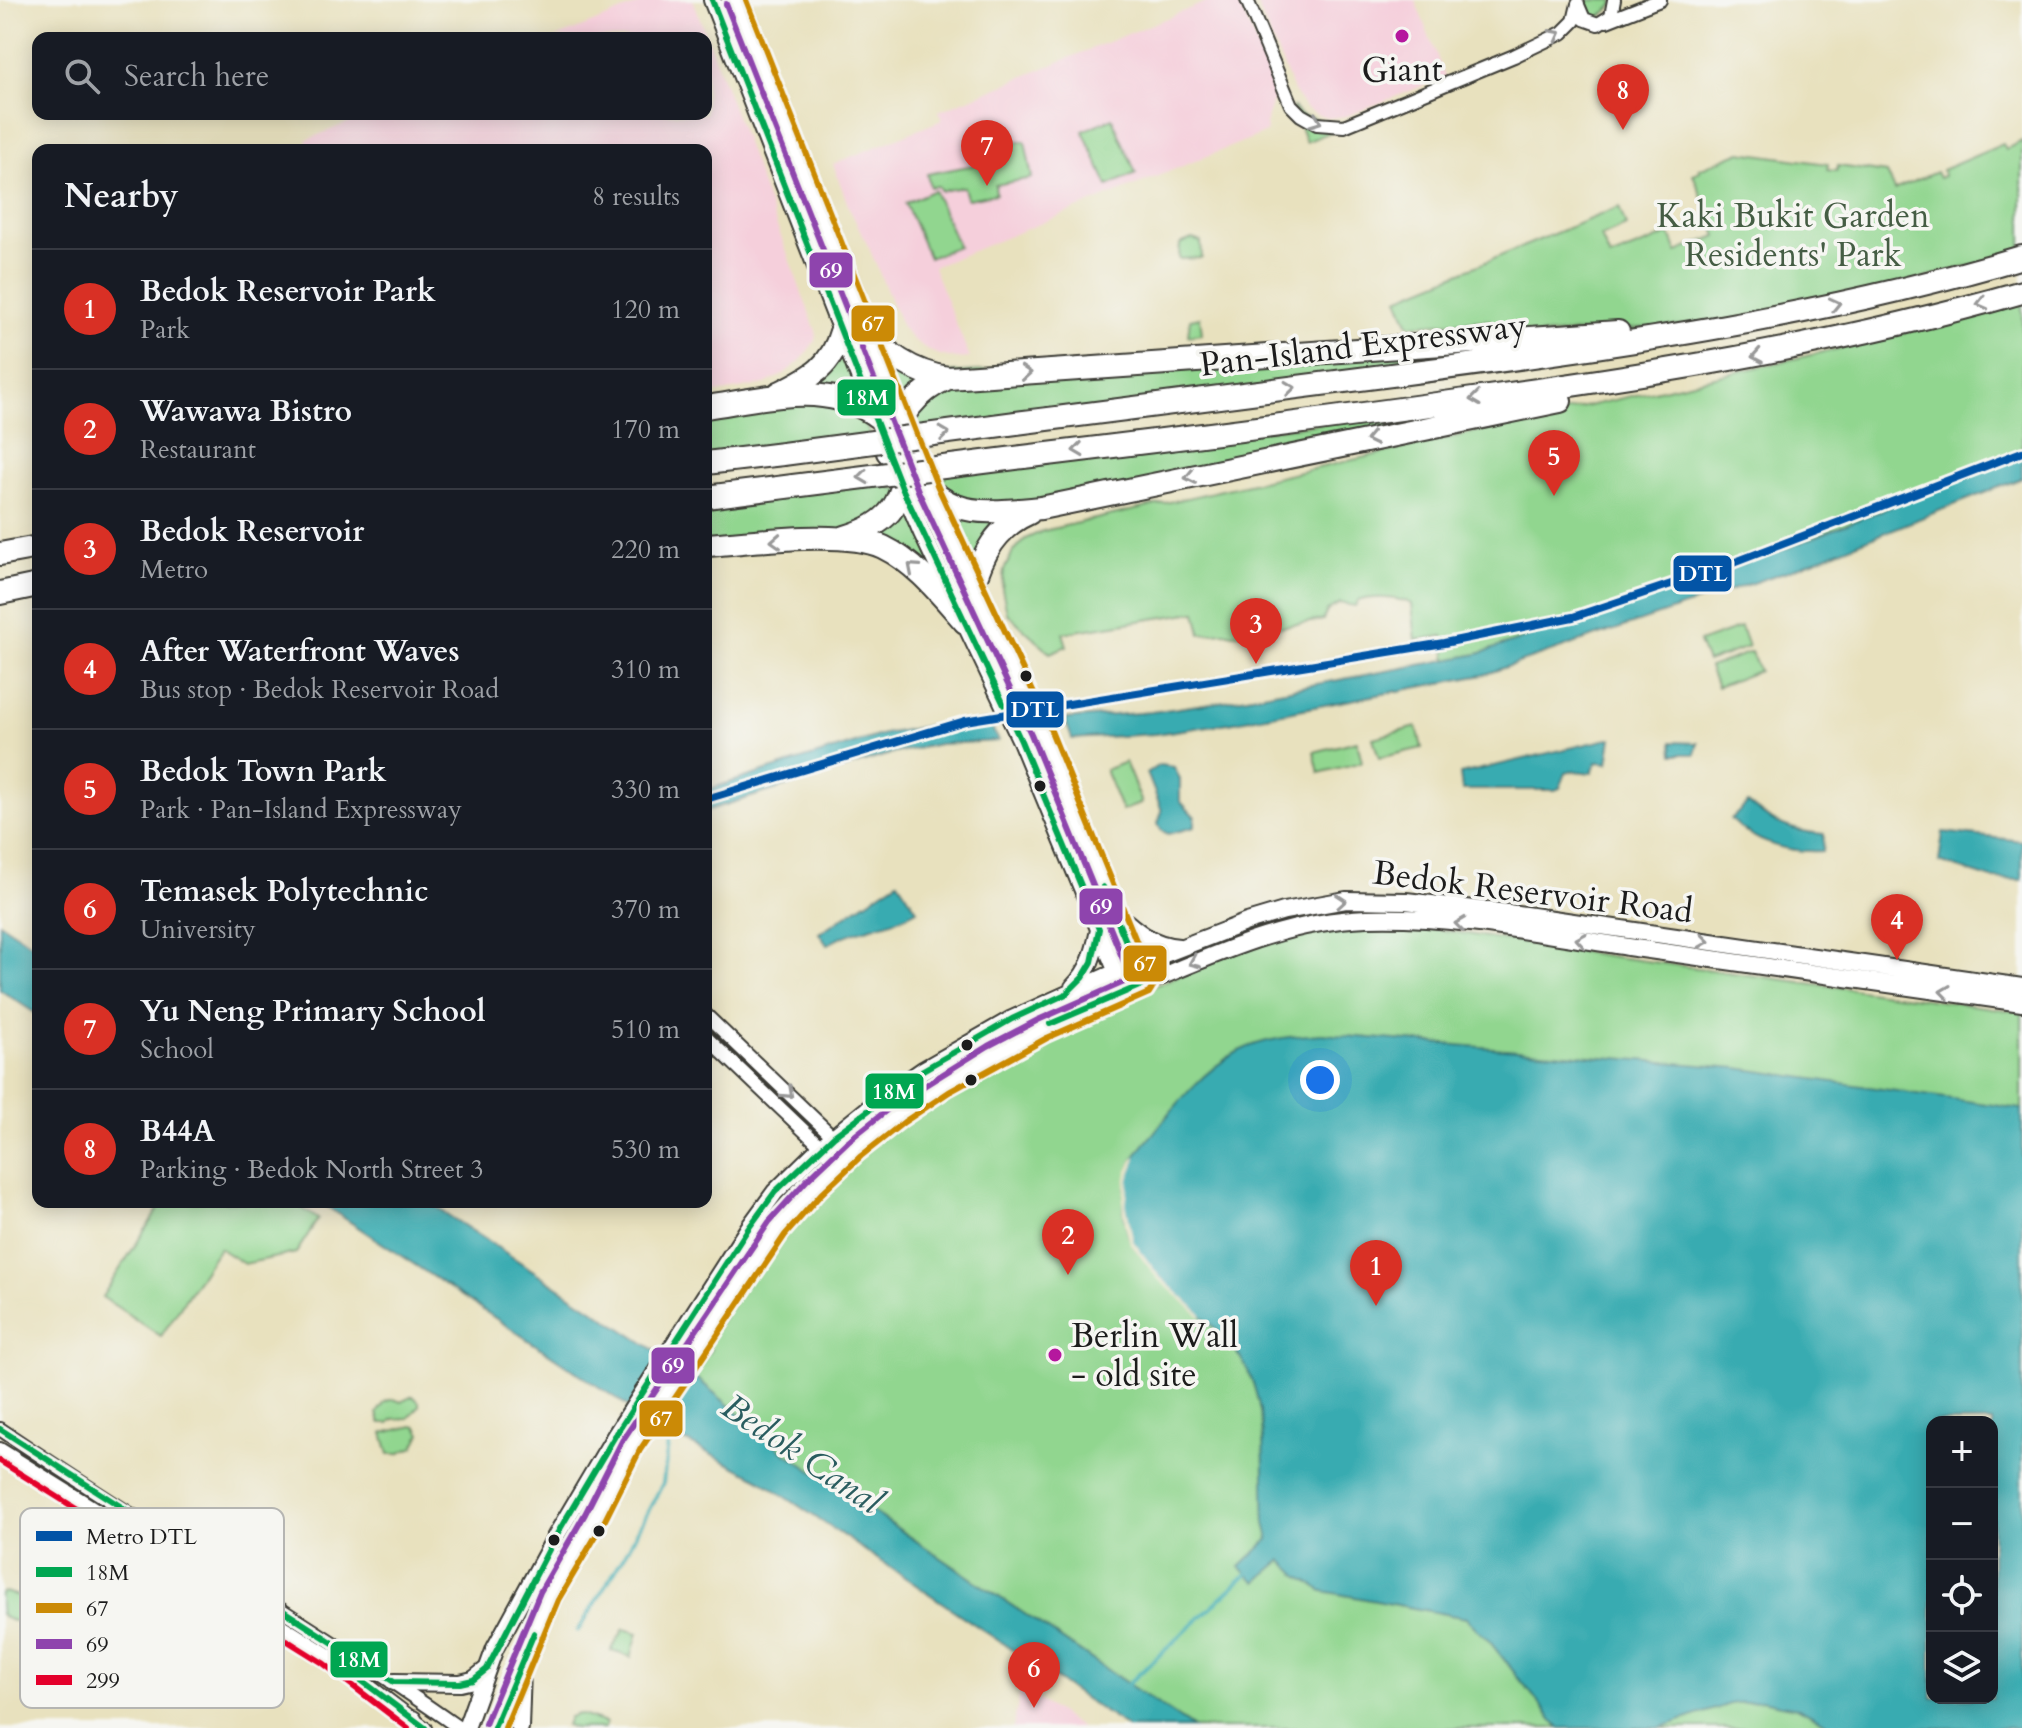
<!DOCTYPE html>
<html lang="en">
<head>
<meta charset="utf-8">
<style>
	body { margin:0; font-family:Cardo,serif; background:#20242c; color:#f1f3f6 }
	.controls { position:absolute; right:24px; bottom:24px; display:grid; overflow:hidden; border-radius:16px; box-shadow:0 4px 20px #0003 }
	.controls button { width:72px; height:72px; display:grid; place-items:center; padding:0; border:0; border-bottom:2px solid #363941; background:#171b24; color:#f1f3f6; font:40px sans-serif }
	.you { position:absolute; left:1320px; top:1080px; width:28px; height:28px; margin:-20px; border:6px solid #fff; border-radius:50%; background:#1a73e8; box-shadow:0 0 0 12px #1a73e833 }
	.badge { display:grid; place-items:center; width:52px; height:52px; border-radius:50%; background:#d93025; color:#fff; font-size:26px; font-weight:700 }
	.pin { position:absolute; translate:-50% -66px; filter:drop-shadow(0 2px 4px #0008) }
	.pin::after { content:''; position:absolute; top:42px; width:28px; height:24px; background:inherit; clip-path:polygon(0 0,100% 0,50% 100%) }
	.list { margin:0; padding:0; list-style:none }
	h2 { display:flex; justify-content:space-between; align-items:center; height:104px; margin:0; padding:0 32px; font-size:34px }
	h2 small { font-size:26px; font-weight:400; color:#9ea1a6 }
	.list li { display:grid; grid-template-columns:52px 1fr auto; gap:24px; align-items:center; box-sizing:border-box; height:120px; padding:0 32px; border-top:2px solid #363941 }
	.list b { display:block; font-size:30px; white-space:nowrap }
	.list p { margin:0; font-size:26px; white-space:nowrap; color:#9ea1a6 }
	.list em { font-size:26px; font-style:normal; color:#9ea1a6 }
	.icon { flex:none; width:44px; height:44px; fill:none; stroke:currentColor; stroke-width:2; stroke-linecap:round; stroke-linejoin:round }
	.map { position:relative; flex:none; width:2022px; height:1728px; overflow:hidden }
	.search { position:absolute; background:#171b24; box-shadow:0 4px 20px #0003; left:32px; top:32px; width:680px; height:88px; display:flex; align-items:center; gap:20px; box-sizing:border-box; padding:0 28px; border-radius:16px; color:#9ea1a6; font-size:30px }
	.panel { position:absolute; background:#171b24; box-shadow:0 4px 20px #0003; left:32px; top:144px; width:680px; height:1064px; border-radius:16px }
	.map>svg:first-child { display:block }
	.built { fill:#f5cfdb }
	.green { fill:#91d68f; stroke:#567956; stroke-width:2; fill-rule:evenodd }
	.water { fill:#38abb1; stroke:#2a6466; stroke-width:2; fill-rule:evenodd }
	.pier { fill:#e8e1be }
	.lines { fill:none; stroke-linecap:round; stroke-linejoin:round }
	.stream { stroke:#38abb1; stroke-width:4 }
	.street-casing { stroke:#3b3a34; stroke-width:16 }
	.secondary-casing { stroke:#3b3a34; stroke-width:20 }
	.highway-casing { stroke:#3b3a34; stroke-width:26 }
	.street { stroke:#fff; stroke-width:12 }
	.secondary { stroke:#fff; stroke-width:16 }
	.highway { stroke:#fff; stroke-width:22 }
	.highway-bridge-casing { stroke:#3b3a34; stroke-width:26; stroke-linecap:butt }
	.highway-bridge { stroke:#fff; stroke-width:22 }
	.bus-1-casing { stroke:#f6f6f2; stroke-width:12 }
	.bus-2-casing { stroke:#f6f6f2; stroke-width:12 }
	.bus-3-casing { stroke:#f6f6f2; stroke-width:12 }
	.bus-4-casing { stroke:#f6f6f2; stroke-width:12 }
	.bus-1 { stroke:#00a651; stroke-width:6 }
	.bus-2 { stroke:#cb8a06; stroke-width:6 }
	.bus-3 { stroke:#8e44ad; stroke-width:6 }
	.bus-4 { stroke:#e4002b; stroke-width:6 }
	.metro-1-casing { stroke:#f6f6f2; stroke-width:14 }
	.metro-1 { stroke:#0354a6; stroke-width:8 }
	.oneway { stroke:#999 }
	.poi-dot { fill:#b5179e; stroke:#f6f6f2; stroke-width:3 }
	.bus-dot { fill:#1c1c1c; stroke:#f6f6f2; stroke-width:3 }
	.labels { text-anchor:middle; stroke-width:7; stroke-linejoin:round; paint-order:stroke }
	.poi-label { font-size:34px; fill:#1c1c1c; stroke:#f6f6f2 }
	.park-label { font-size:34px; fill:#455d44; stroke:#f6f6f2 }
	.street-label { font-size:34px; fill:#1c1c1c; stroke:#f6f6f2 }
	.water-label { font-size:36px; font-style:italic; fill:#295c5f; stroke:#f6f6f2 }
	.key { fill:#f6f6f2; stroke:#b5b5b2; stroke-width:2 }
	.key-label { font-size:22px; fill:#1c1c1c }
	.line-badge { stroke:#f6f6f2; stroke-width:3 }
	.badge-label { font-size:22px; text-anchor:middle; font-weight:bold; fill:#fff }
</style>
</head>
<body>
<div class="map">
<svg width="2022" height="1728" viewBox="0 0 2022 1728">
	<rect width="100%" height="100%" fill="#f6f6f2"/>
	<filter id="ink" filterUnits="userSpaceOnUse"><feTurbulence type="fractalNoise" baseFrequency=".0125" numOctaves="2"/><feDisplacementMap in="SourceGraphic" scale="16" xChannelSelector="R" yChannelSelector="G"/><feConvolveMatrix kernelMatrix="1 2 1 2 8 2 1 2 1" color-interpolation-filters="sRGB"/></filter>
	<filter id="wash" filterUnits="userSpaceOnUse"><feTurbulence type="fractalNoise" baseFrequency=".006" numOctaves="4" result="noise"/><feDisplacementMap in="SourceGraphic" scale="32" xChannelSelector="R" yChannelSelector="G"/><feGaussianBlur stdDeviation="1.8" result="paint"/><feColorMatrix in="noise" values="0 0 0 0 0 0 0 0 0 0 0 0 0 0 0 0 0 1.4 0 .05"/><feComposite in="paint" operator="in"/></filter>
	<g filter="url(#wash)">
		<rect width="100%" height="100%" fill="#e8e1be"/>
		<path class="built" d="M649,0H693L816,331L815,341L801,360L784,374L765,384L706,395V150H310L306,140L369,114H706V38H556Z
			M1211,0H1238L1276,90L1266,123L1267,132L933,267L970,358L956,359L940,355L929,351L911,338L902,327L869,248L849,208L833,164L942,120L939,111Z
			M1255,0H1415L1445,77L1347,116L1329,118L1318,115L1306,108L1296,96Z
			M1021,1688L1081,1728H1013Z"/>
		<path class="green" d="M1579,0H1614V4L1594,24Z
			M1292,107L1301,115L1343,127L1306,142Z
			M1112,118L1136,173L1108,186L1083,131Z
			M1025,141L1032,178L995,185L996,194L967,199L964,187L941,191L938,186L930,187L927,174L990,162L988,148Z
			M2022,141V253L1758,320L1493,338L1491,320L1409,325L1398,298L1619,207L1626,226L1601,237L1610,258L1670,234L1677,252L1717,236L1693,174L1700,171L1699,169L1741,152L1828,164L1827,170L1837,171L1838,166L1886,173L1894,190L1936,172L1939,178L1944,176L1942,170L2003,144L2006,149Z
			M934,190L958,246L929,258L905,203Z
			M1192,239L1201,242L1202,258L1179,259L1180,244Z
			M2022,301V454L1782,550L1478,654L1447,660L1443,636L1416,640L1412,604C1399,597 1372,596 1358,601L1355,606L1339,603L1327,611L1323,620L1233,634L1224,632L1201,634L1196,612L1063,633L1067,646L1050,653L1007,613L1002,589L1004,570L1013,552L1025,539L1043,531L1876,340Z
			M1200,317L1202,334L1188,336L1190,319Z
			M1755,322L919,436L908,408L900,418L875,340L925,374L1393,349Z
			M841,332L864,421L873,442L706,463V408L793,386Z
			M1616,389L1382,436L1021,516L973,586L943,501L958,507L957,494L936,479L931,469Z
			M886,475L892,488L903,489L963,619L874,543L706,545V497Z
			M1741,627L1748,647L1707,662L1699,642Z
			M1751,652L1759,671L1717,687L1709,667Z
			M1417,727L1422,748L1379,758L1373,738Z
			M1357,741L1362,762L1319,773L1314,752Z
			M1125,762L1142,803L1122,811L1105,770Z
			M1334,925H1410L1616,957L2022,1012V1728H1193L783,1451L693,1375L711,1349L705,1344L781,1231L839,1169L928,1099L952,1095L1003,1064L1029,1040L1247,946ZM1932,1422H1992V1698H1932Z
			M163,1202H293L318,1219L296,1253L244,1264L219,1248L161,1336L102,1297Z
			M413,1396L419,1402V1406L409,1418L393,1419L389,1423H380L377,1413L386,1401L394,1399L401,1402Z
			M413,1426L417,1427L421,1434L414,1447L398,1454H389L383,1433Z
			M5,1592L26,1598L33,1608L35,1619C26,1622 8,1624 1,1614C0,1610 0,1599 0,1593Z
			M624,1629L638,1633L631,1657L611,1651Z
			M578,1714L606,1723L605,1728H575L566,1725L569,1717Z"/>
		<path class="water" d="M2022,454V478L1790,570L1483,675L1229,723L1155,734L1072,739L1065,719L1151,712L1225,701L1478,654L1782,550Z
			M989,721L998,741L939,744L890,754L706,811V790L884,734L933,725Z
			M1612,738L1608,763L1597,762L1592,773L1574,771L1566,773L1560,788L1555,790H1462L1460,774Z
			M1672,742L1698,743L1695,754H1673Z
			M1159,765L1174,767L1180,779V801L1195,817V827L1168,834L1161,830L1158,824L1162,811L1147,773Z
			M1748,803C1772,823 1793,832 1824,834L1823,851C1789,853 1755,844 1731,819Z
			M1943,832L2022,841V880L1992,879L1939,862Z
			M898,881L917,910C889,927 855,927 827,945L819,933Z
			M0,923L38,948V1015L0,990Z
			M1322,1034L1737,1068L2022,1109V1728H1836L1797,1707L1761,1700L1730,1704L1659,1728H1559L1490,1642L1466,1618L1323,1591L1298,1576L1282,1560L1256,1582L1240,1567L1269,1539L1265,1523C1262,1474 1269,1418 1249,1373C1231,1331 1174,1299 1146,1262C1142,1256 1135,1249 1131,1242C1120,1218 1123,1182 1134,1159C1139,1149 1149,1139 1156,1130C1180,1100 1204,1070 1239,1051C1265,1038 1294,1036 1322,1034ZM1932,1422H1992V1698H1932Z
			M320,1202H428L693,1375L783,1451L1193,1728H1128L759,1479L667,1432Z"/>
		<path class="pier" d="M1135,1156L1137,1158L1129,1178L1126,1204L1133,1241L1159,1276L1202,1315L1201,1317L1157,1278L1130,1243L1125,1225L1123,1199L1127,1172Z"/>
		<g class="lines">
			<path class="stream" d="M578,1631L626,1553L663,1483L670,1429
				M1126,1686L1247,1574"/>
		</g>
	</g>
	<g filter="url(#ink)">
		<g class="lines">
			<g class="street-casing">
				<path id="street" d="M1247,0L1291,105L1301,115L1317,124L1344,126L1514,56L1562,33L1574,21L1578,4
					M1578,5L1584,19L1598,24L1611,16L1614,0
					M1607,21L1660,0
					M706,1015L850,1153
					M706,1037L838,1163
					M0,1429C151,1531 310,1623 459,1728
					M0,1449L329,1655L425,1728"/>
			</g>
			<g class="secondary-casing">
				<path id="secondary" d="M712,0L875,418
					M735,0L904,428
					M901,484L922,533L1021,741L1121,982
					M928,490L1040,730L1140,975
					M1116,913C1136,931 1152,945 1179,947
					M1073,987C1090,970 1094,953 1099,930
					M394,1682L460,1683L473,1680L487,1669
					M413,1719L417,1728
					M466,1728L495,1648L557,1534L615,1436L748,1229L775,1192L821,1147L874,1104L923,1070L1012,1019L1105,977L1247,922L1284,911L1346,900L1406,901L1525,915L2022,987
					M494,1728L549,1596L594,1519L631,1445L777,1229C872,1107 1015,1037 1155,979C1225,950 1290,921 1367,918C1454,915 1542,934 1628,947C1759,966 1891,984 2022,1003
					M520,1728L522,1670"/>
			</g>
			<g class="highway-casing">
				<path id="highway" d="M863,325C883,353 913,373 948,378L1618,332
					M948,378C915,392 897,418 888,452C950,511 954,517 1041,508L1560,401
					M779,393C811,377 831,368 841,332
					M706,407C761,399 822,381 872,413C886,422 899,435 911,446C901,497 900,521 845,537
					M1016,423C1144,407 1272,390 1399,374C1609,347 1818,318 2022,257
					M1023,457C1166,440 1308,422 1451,402C1644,376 1834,346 2022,292
					M706,463L783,454
					M706,497L793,486
					M706,545C751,542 846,529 883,547C916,563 941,595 965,622
					M0,554L38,547
					M973,587C982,554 997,527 1029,513
					M0,593L38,585"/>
			</g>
			<use href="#street" class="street"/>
			<use href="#secondary" class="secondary"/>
			<use href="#highway" class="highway"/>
			<g class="highway-bridge-casing">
				<path id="highway-bridge" d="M783,454L1016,423
					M793,486L1023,457"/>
			</g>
			<use href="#highway-bridge" class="highway-bridge"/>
			<g class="bus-1-casing">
				<path id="bus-1" d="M1050,1024L1144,984L1103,887
					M0,1429L394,1682L460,1683L473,1680L487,1669L557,1534L615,1436L748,1229L775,1192L834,1136L923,1070L1012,1019L1066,994L1083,977L1092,962L1099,929L1021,741L902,488L712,0
					M357,1677L425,1728
					M494,1728L534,1633"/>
			</g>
			<g class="bus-2-casing">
				<path id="bus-2" d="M505,1728L558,1600L603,1524L640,1450L785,1235L821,1194L861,1156L904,1122L949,1092L1047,1038L1149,993L1154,985L1049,726L937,485L746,0"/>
			</g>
			<g class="bus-3-casing">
				<path id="bus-3" d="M485,1724L540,1592L585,1514L622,1441L769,1222L807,1180L848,1141L892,1106L988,1046L1038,1020L1131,979L1031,734L919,493L726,4"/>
			</g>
			<g class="bus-4-casing">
				<path id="bus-4" d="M0,1461L323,1663L408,1728"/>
			</g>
			<use href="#bus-1" class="bus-1"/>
			<use href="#bus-2" class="bus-2"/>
			<use href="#bus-3" class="bus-3"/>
			<use href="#bus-4" class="bus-4"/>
			<g class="metro-1-casing">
				<path id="metro-1" d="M706,799L965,721L1444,643L1573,617L1725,566L2022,452"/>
			</g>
			<use href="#metro-1" class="metro-1"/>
		</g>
		<defs><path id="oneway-chevron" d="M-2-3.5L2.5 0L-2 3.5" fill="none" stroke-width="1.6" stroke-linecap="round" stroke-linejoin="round" transform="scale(2)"/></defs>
		<g class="oneway">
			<use href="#oneway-chevron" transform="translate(1556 35) rotate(-28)"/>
			<use href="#oneway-chevron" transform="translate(1316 121) rotate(21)"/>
			<use href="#oneway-chevron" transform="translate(1982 303) rotate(166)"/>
			<use href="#oneway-chevron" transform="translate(1835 304) rotate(-13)"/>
			<use href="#oneway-chevron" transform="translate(1757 356) rotate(170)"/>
			<use href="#oneway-chevron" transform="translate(1026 373) rotate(-4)"/>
			<use href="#oneway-chevron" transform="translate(1290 388) rotate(-7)"/>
			<use href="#oneway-chevron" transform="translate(1475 399) rotate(172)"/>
			<use href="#oneway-chevron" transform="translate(944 433) rotate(-7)"/>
			<use href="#oneway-chevron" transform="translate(1371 439) rotate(168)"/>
			<use href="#oneway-chevron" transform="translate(1078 450) rotate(173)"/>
			<use href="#oneway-chevron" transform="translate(863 477) rotate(173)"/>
			<use href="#oneway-chevron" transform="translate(1190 477) rotate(168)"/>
			<use href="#oneway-chevron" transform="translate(776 541) rotate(177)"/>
			<use href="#oneway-chevron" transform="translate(913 568) rotate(-139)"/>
			<use href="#oneway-chevron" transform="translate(1341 901) rotate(-5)"/>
			<use href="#oneway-chevron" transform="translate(1460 924) rotate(-173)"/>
			<use href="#oneway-chevron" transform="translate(1581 940) rotate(-171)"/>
			<use href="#oneway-chevron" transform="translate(1704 941) rotate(8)"/>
			<use href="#oneway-chevron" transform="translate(1194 962) rotate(157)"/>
			<use href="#oneway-chevron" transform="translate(1945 992) rotate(-172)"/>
			<use href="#oneway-chevron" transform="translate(788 1093) rotate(43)"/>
		</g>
	</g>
	<g class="poi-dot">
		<circle cx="1402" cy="36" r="8"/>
		<circle cx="1055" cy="1355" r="8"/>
	</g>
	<g class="bus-dot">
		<circle cx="1026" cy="676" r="7"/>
		<circle cx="1040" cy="786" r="7"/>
		<circle cx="967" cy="1045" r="7"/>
		<circle cx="971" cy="1080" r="7"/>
		<circle cx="599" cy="1531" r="7"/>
		<circle cx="554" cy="1540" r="7"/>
	</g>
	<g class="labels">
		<g class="poi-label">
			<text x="1402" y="81">Giant</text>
			<text x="1071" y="1347" text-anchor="start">Berlin Wall<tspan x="1071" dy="39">- old site</tspan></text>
		</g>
		<g class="park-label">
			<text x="1793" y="227">Kaki Bukit Garden<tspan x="1793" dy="39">Residents' Park</tspan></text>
		</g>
		<g class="street-label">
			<text transform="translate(1363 344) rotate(-7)" y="12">Pan-Island Expressway</text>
			<text transform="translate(1533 891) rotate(7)" y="12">Bedok Reservoir Road</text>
		</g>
		<g class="water-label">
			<text transform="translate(803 1453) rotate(34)" y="13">Bedok Canal</text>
		</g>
	</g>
	<rect x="20" y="1508" width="264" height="200" rx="12" class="key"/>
	<rect x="36" y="1531" width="36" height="10" fill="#0354a6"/>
	<rect x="36" y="1567" width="36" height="10" fill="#00a651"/>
	<rect x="36" y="1603" width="36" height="10" fill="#cb8a06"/>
	<rect x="36" y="1639" width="36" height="10" fill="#8e44ad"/>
	<rect x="36" y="1675" width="36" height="10" fill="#e4002b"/>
	<g class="key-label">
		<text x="86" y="1544">Metro DTL</text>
		<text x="86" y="1580">18M</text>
		<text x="86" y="1616">67</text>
		<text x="86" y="1652">69</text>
		<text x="86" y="1688">299</text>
	</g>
	<g class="line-badge">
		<rect x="808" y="251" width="46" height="38" rx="8" fill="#8e44ad"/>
		<rect x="850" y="304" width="46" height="39" rx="8" fill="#cb8a06"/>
		<rect x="836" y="378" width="61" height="39" rx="8" fill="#00a651"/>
		<rect x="1672" y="554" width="61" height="39" rx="8" fill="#0354a6"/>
		<rect x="1005" y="690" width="60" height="39" rx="8" fill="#0354a6"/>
		<rect x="1078" y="887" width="46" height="39" rx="8" fill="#8e44ad"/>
		<rect x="1122" y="944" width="46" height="39" rx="8" fill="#cb8a06"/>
		<rect x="864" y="1072" width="61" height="38" rx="8" fill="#00a651"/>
		<rect x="650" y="1346" width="46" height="39" rx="8" fill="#8e44ad"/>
		<rect x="638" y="1399" width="46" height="39" rx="8" fill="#cb8a06"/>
		<rect x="329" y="1640" width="60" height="39" rx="8" fill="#00a651"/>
	</g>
	<g class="badge-label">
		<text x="831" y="278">69</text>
		<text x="873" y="331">67</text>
		<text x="867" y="405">18M</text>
		<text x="1703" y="581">DTL</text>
		<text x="1035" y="717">DTL</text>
		<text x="1101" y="914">69</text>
		<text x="1145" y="971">67</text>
		<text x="894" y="1099">18M</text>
		<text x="673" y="1373">69</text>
		<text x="661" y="1426">67</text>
		<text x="359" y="1667">18M</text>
	</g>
</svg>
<div class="controls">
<button>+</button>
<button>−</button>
<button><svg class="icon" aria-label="locate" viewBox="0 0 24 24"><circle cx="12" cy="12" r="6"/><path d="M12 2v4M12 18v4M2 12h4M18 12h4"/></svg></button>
<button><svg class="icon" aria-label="layers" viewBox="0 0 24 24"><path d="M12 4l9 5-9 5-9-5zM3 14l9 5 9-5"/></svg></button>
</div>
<div class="you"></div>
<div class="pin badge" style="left:1376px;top:1306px">1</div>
<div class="pin badge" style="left:1068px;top:1275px">2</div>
<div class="pin badge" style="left:1256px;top:664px">3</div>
<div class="pin badge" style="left:1897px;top:960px">4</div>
<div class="pin badge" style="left:1554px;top:496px">5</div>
<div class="pin badge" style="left:1034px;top:1708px">6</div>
<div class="pin badge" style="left:987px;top:186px">7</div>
<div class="pin badge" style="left:1623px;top:130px">8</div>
<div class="search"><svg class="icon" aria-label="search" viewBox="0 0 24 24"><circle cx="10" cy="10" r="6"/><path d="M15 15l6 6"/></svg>Search here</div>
<section class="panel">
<h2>Nearby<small>8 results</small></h2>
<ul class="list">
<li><span class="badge">1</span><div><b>Bedok Reservoir Park</b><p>Park</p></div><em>120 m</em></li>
<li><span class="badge">2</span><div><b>Wawawa Bistro</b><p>Restaurant</p></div><em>170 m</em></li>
<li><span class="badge">3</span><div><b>Bedok Reservoir</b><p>Metro</p></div><em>220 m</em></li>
<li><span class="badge">4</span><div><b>After Waterfront Waves</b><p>Bus stop · Bedok Reservoir Road</p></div><em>310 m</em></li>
<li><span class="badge">5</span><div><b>Bedok Town Park</b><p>Park · Pan-Island Expressway</p></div><em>330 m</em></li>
<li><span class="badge">6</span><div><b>Temasek Polytechnic</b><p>University</p></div><em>370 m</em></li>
<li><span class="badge">7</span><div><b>Yu Neng Primary School</b><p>School</p></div><em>510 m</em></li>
<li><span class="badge">8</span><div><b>B44A</b><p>Parking · Bedok North Street 3</p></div><em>530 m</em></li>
</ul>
</section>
</div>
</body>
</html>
